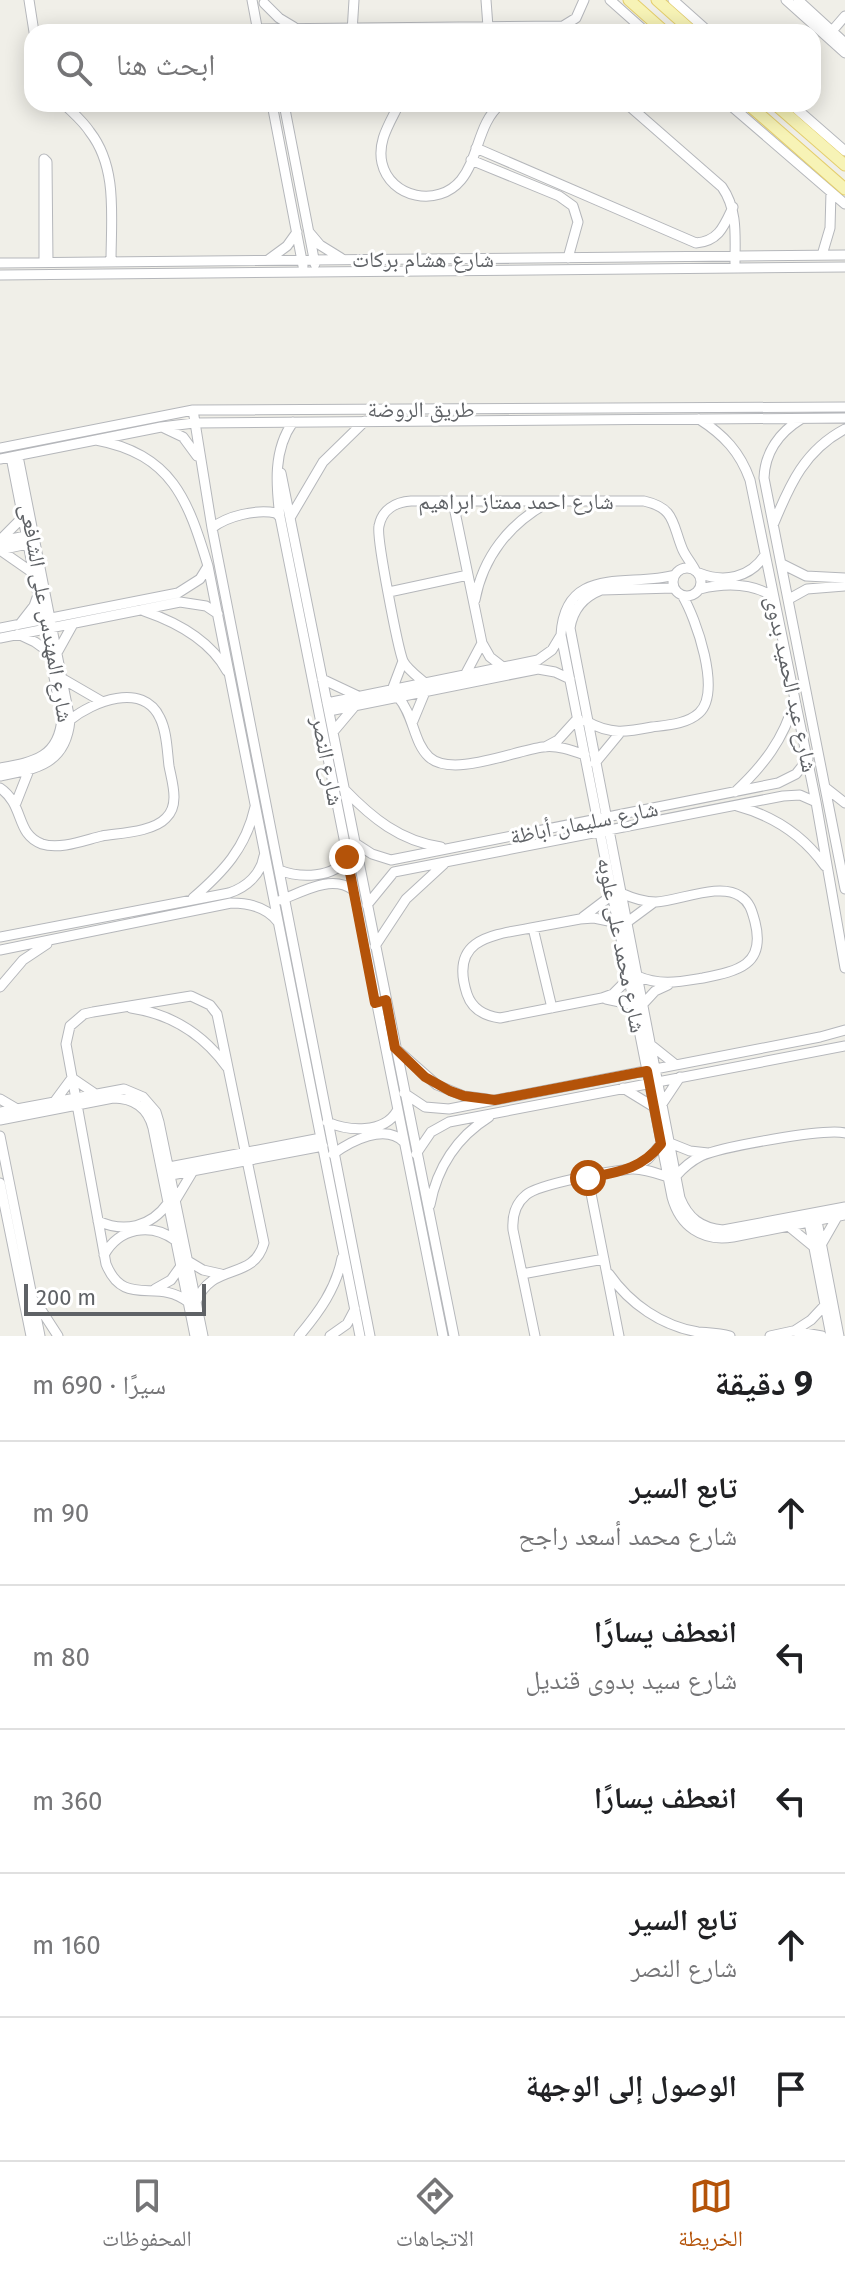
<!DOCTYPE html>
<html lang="ar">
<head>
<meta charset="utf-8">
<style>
	body { margin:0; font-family:"Fira Sans","Noto Naskh Arabic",sans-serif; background:#f2f2f2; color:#202124; direction:rtl }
	.scale { position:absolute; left:24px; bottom:20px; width:182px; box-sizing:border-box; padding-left:8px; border:4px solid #5f6266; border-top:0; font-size:22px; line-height:28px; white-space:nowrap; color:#5f6266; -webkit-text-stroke:6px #fff; paint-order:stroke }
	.stop { position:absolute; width:24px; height:24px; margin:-18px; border:6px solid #b45309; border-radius:50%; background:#fff }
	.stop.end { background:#b45309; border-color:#fff; box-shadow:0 2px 8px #0008 }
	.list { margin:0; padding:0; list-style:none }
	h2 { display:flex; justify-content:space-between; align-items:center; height:104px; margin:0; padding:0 32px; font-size:34px }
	h2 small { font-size:26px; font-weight:400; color:#757577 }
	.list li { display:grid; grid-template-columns:52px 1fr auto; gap:24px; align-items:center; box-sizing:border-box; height:144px; padding:0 32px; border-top:2px solid #e0e0e0 }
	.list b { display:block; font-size:30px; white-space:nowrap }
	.list p { margin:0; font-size:26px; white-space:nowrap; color:#757577 }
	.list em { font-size:26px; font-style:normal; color:#757577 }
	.icon { flex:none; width:44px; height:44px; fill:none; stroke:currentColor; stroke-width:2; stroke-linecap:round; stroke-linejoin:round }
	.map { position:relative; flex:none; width:845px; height:1336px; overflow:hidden; direction:ltr }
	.search { position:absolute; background:#fff; box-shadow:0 4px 20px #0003; left:24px; right:24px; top:24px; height:88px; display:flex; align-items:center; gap:20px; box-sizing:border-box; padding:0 28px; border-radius:24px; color:#757577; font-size:30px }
	.sheet { height:824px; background:#fff }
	nav { display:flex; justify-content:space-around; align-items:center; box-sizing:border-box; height:112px; border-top:2px solid #e0e0e0; background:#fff; font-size:22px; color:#757577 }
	nav a { display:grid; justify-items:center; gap:4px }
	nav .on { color:#b45309 }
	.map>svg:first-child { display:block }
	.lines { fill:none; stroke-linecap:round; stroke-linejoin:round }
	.minor-casing { stroke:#b5b7bb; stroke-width:11 }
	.major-casing { stroke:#e4ce6d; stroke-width:13 }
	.minor { stroke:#fff; stroke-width:9 }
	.major { stroke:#f7f3b6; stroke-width:11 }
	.route { stroke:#b45309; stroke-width:10 }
	.labels { text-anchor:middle; stroke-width:6; stroke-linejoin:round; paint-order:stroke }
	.street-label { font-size:22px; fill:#5f6266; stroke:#fff }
</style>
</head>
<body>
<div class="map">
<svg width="845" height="1336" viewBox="0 0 845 1336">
	<rect width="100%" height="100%" fill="#f0efe8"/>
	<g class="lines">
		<g class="minor-casing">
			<path id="minor" d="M29,0L34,32
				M252,0L258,32
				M486,0L488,27
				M610,0L646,32
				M673,0L709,32
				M786,0L845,53
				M798,0L845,43
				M264,3L279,18L294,27
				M258,29L563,26L576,18L584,0
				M832,31L845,16
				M352,32L354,0
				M64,104C73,113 83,121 90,132C118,168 111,218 111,262
				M272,104L303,266
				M284,104L315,264
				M399,104C390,123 377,141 382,163C390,198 438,208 461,180C479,158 478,122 501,104
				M627,104L722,187C738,210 735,236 735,263
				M729,104L845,204
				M791,104L845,151
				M476,148L696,243C719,241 724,226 733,207
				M471,160L559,196L573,206L578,222L568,258
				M309,232L320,245L341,258
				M822,255L830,228L831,192
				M268,260L287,246L297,232
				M44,262V159L47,162L48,262
				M0,263L845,255
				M0,275L845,267
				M193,410L212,528L370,1336
				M699,419C724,435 740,452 750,480L816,802L845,968
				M801,419C780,432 765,452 764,478L845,889
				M293,422C273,450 276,485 280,517L443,1336
				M164,428L183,437L197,456
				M96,440C172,454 188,500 208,566L360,1336
				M0,448L193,410L845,407
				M0,459L161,427L194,423L845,418
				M281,473L454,1336
				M453,502L482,643L490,657L503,667
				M290,518L323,462L365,421
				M774,523C790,484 805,450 845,429
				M212,528C227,516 256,509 276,513L280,517
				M0,540L23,517
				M0,541L31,535
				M0,550L33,573
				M0,550L32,543
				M782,564L806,576L845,578
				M673 582a14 14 0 1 1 28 0a14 14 0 1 1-28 0Z
				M699,573C724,583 750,578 765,555
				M675,575C629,588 565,564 561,635L672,1197C680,1226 702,1242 733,1237L845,1215
				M674,588L601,590C583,597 573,609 570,628L680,1198C688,1218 701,1228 723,1230L845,1207
				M700,589C725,583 752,583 774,597
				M389,592L468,575
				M789,599L807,589L845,586
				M475,600C483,557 509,524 547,503
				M144,611C176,622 210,640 227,671
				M20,624L34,606L38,595
				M0,628L178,593L200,579L208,566
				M18,634L35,642L49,652
				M0,638L180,602L206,606L218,614
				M58,651L73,624
				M465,675L482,643
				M63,679L101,701
				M322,679L358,696
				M425,683C418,677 407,669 403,661C398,648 376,537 379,526C382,510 395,502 411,501H644C675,508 672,523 682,548C685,556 691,562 695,570
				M392,690L403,661
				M398,697C414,715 413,742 429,757C452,778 513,751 543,747C557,745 571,750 585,755
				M327,703L538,660L552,650L561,635
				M329,711L538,669L555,672L570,679
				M413,721L425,692
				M586,721C610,735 627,732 652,727C668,725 687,724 699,713C722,692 696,618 682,595
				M333,732L354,707
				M545,747L558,740L578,718
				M595,763L619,734
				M0,768C33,762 59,758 62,718L11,457
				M0,776C37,769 66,764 70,720L18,456
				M0,788C25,805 15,834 42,844C60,850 85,840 102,836C120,833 153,832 166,818C180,805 172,782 169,766C167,750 167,732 160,718C143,681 92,702 70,720
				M826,788L845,803
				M344,789C372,818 400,841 441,847
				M735,792C763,766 784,739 794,702
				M16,803L29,770
				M737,806C774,816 803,835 825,866
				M355,843L372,854L391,860L778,783L796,774L808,759
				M279,870C299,878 335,879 347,857
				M621,893C632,898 644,902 656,902C679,901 720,882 740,896C750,902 752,911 755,922C766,965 738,971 703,978C679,982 660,986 637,976
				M193,898C223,872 246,848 255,807
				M281,900C302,892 332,874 353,890
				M367,905L394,872L783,796L800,795L816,802
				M583,917L612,895
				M618,923L594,918L580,919C564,922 547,925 531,928C491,935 449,939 467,994C472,1009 485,1016 500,1018L602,998L613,994L629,978
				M626,923L653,903
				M533,928L552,1008
				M0,937L229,893C247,887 261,874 264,856
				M375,946L406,899L444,864
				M0,950L231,903C249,903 267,907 278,922
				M0,987L23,960L47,944
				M606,999L634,1005
				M643,1004L655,991L668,985
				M131,1008C171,1014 203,1034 227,1067
				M651,1045L676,1065
				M395,1048L437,1085L464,1096L487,1099
				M623,1088L654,1107
				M404,1093L425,1107L449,1109L820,1037L845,1030
				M0,1099L17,1109
				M55,1101L72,1078L94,1093
				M662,1104L680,1077
				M0,1112L124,1089L143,1097L156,1112L159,1122L203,1336
				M0,1120L113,1098C134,1098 148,1108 153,1128L195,1336
				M327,1122C348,1131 384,1134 397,1111
				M0,1136L40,1336
				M670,1143L690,1151L708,1153
				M333,1154C351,1141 385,1123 404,1142
				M416,1154L431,1132L449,1122L845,1046
				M164,1168L321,1138
				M632,1169L648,1159L661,1144
				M166,1176L323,1146
				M676,1176C683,1168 691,1161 701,1156C721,1147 825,1128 845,1133
				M588,1178L619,1336
				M0,1183L31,1336
				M175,1201L193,1171
				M430,1205C437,1168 457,1137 489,1117
				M98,1221C124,1233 151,1227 168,1203
				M817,1221L839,1336
				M809,1222L831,1336
				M786,1224L814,1247
				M821,1245L837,1217
				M104,1255C119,1228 150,1222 175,1240
				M188,1261L203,1270L221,1274
				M522,1274L604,1259
				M609,1274C630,1304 662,1326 698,1332C709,1333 719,1333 730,1336
				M155,1289L171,1280L181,1266
				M36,1302L58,1336
				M188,1302C157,1277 124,1309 106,1264L66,1044L70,1026L84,1014L93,1012L191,996L210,1005L217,1014L264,1243C253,1282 212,1261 196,1302
				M794,1331L811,1320L825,1305
				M299,1336C319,1312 336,1289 342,1258
				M330,1336L347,1324L355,1309
				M535,1336L513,1230C512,1216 515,1204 526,1195C538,1184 611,1171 631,1169C643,1168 656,1173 668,1177
				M770,1336L793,1331L822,1336"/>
		</g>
		<g class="major-casing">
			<path id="major" d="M629,0L665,32
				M657,0L693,32
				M748,104L845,189
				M775,104L845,165"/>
		</g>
		<use href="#minor" class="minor"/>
		<use href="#major" class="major"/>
	</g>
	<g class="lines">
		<path class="route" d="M347,857L375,1003L386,1000L395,1048L425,1077L450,1091L464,1096L495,1100L647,1071L661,1144C642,1169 618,1172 588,1178"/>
	</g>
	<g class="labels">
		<g class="street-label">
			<text x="423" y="267">شارع هشام بركات</text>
			<text x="421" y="417">طريق الروضة</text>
			<text x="516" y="509">شارع احمد ممتاز ابراهيم</text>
			<text transform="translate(47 613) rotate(80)" y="8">شارع المهندس على الشافعى</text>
			<text transform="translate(792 684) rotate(78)" y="8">شارع عبد الحميد بدوى</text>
			<text transform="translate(328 761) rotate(79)" y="8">شارع النصر</text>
			<text transform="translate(584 822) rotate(-11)" y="8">شارع سليمان أباظة</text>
			<text transform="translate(622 945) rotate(79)" y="8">شارع محمد على علوبه</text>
		</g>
	</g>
</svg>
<div class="scale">200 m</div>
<div class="stop" style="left:588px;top:1178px"></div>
<div class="stop end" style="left:347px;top:857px"></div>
<div class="search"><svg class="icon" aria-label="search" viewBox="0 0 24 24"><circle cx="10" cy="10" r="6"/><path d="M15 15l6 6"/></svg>ابحث هنا</div>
</div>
<section class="sheet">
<h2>9 دقيقة<small>سيرًا · 690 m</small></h2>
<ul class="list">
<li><svg class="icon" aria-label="ahead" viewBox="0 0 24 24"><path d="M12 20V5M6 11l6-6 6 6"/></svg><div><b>تابع السير</b><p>شارع محمد أسعد راجح</p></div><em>90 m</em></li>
<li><svg class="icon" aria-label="left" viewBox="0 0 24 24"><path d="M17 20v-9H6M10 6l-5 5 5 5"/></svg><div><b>انعطف يسارًا</b><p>شارع سيد بدوى قنديل</p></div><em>80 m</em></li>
<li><svg class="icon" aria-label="left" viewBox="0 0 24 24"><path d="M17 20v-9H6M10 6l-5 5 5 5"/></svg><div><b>انعطف يسارًا</b></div><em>360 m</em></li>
<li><svg class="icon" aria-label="ahead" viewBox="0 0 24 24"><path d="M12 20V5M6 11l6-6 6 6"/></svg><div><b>تابع السير</b><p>شارع النصر</p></div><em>160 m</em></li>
<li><svg class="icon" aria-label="arrive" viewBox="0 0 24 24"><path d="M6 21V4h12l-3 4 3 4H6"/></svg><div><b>الوصول إلى الوجهة</b></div></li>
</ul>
</section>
<nav>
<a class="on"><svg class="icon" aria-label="map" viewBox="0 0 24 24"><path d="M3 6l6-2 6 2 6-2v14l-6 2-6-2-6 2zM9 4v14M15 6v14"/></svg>الخريطة</a>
<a><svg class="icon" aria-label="directions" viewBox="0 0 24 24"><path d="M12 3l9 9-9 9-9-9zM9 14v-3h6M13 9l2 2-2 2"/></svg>الاتجاهات</a>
<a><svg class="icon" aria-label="saved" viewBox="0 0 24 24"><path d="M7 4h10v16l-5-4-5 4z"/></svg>المحفوظات</a>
</nav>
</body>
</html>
